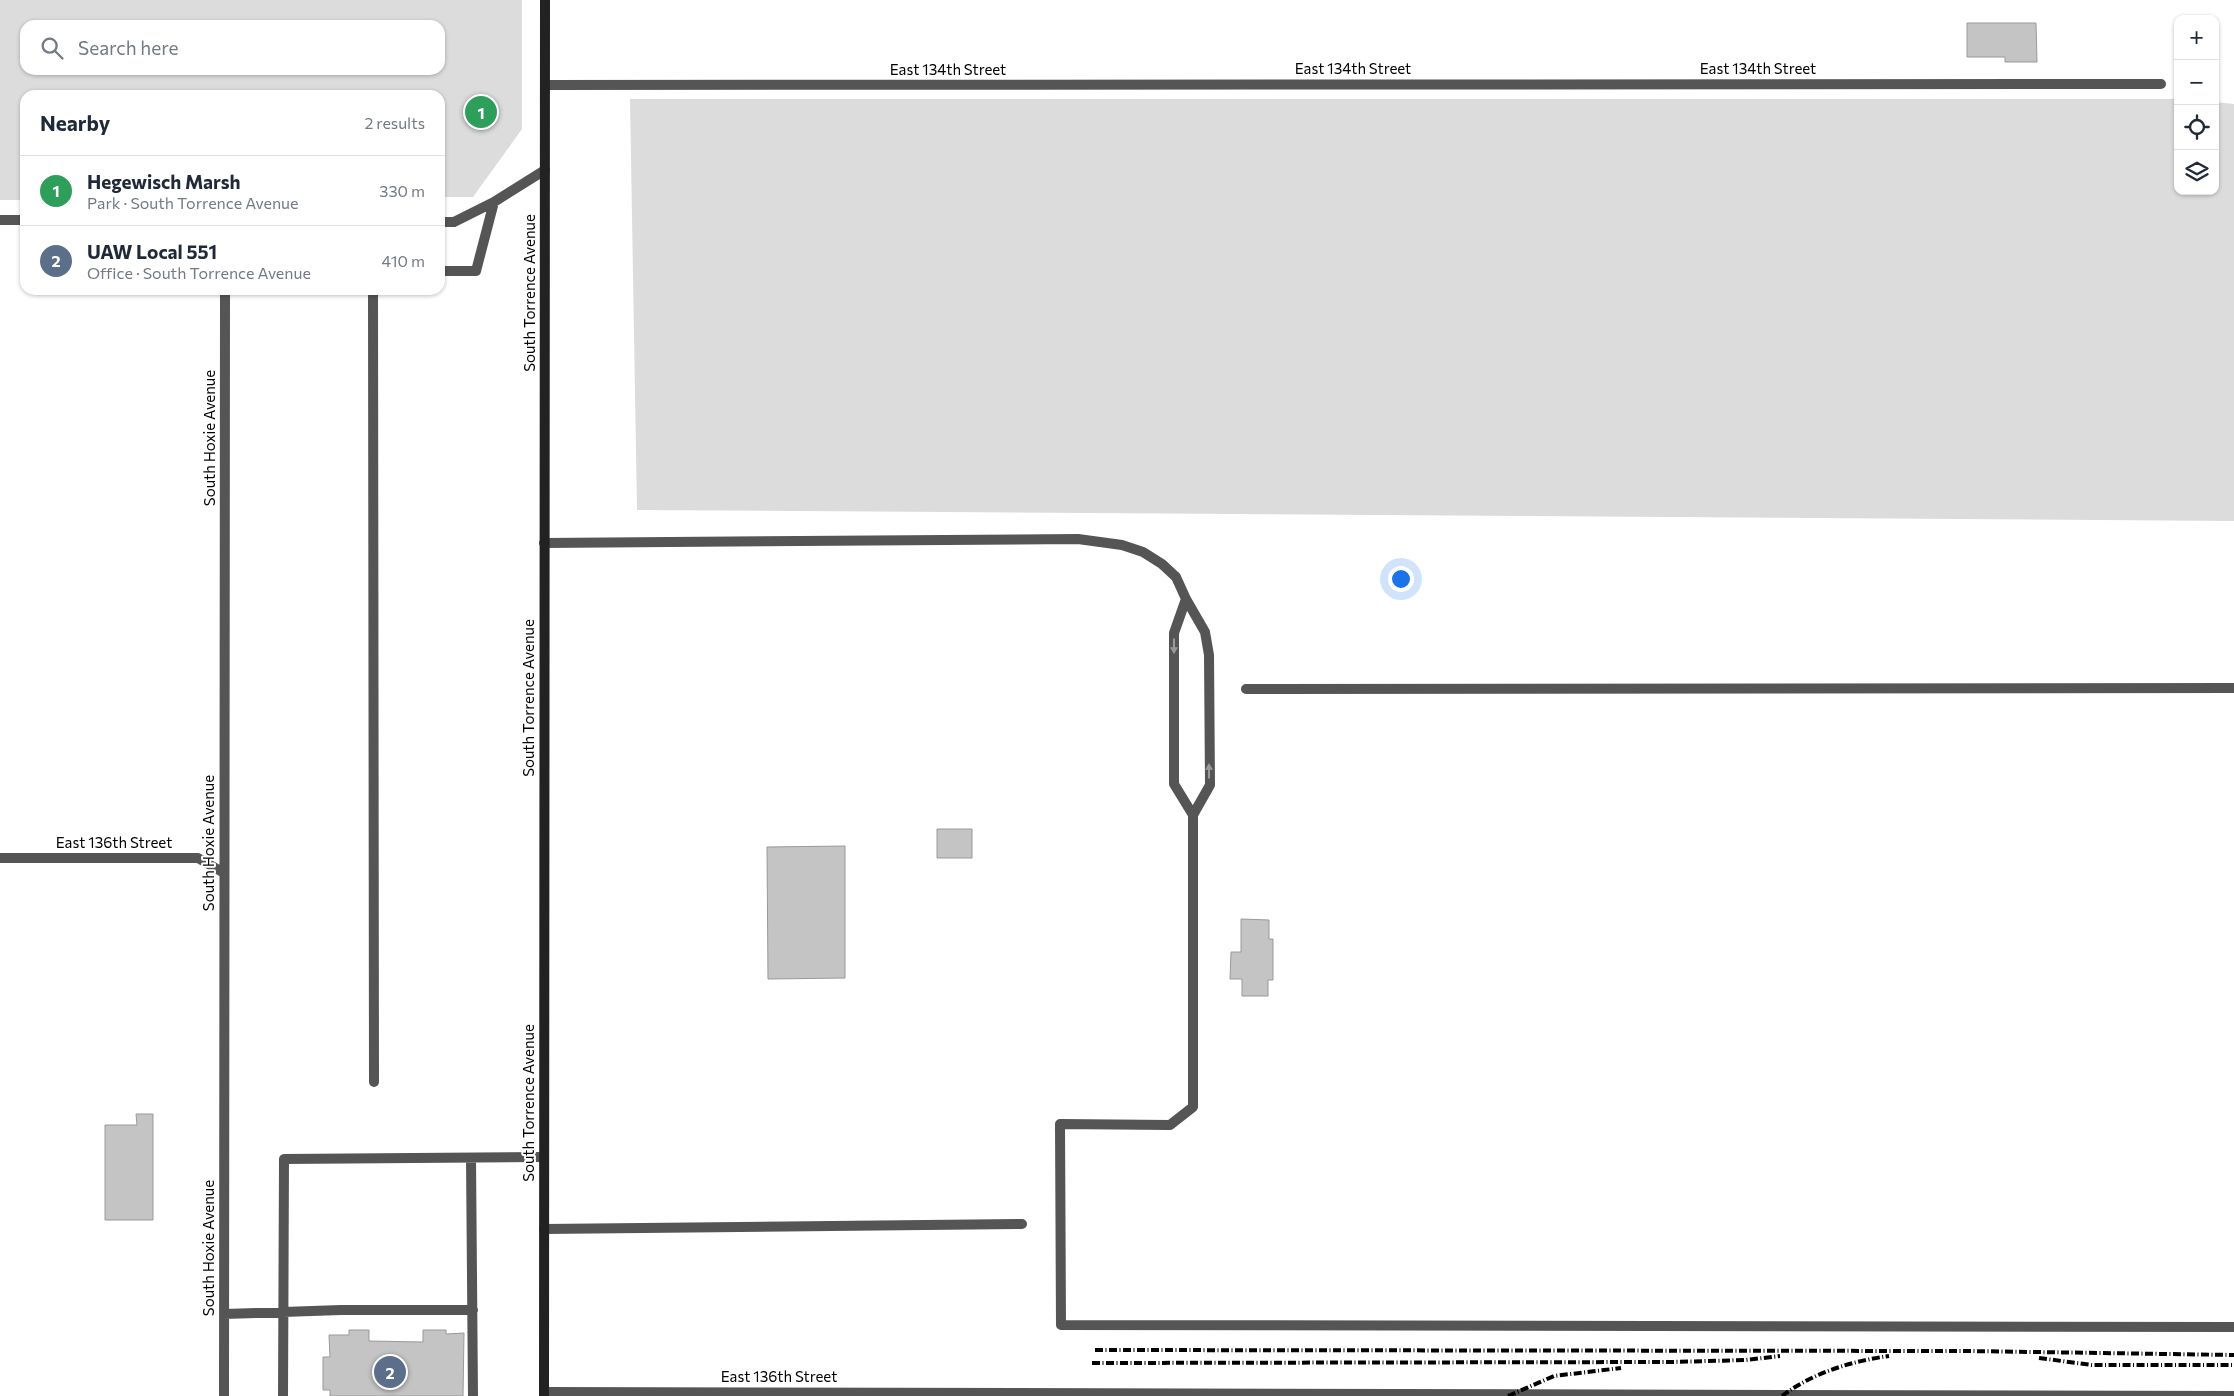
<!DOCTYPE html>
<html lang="en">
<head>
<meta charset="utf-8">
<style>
	body { margin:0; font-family:Commissioner,sans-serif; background:#f6f6f7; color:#1f2937 }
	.controls { position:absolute; right:15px; top:15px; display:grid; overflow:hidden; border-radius:10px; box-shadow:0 1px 4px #0004 }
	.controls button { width:45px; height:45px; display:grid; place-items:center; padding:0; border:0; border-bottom:1px solid #e0e1e3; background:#fff; color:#1f2937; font:25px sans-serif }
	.you { position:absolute; left:1400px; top:578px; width:18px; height:18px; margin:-12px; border:4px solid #fff; border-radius:50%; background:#1a73e8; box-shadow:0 0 0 8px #1a73e833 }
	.badge { display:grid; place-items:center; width:32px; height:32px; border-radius:50%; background:#0f766e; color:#fff; font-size:16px; font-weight:700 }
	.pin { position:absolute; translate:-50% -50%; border:2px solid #fff; box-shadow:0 1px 5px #0006 }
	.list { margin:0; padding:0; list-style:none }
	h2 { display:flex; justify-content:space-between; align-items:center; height:65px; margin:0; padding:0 20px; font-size:21px }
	h2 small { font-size:16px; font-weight:400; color:#747a83 }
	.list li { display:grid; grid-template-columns:32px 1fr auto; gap:15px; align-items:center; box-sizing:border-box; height:70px; padding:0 20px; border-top:1px solid #e0e1e3 }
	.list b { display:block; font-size:19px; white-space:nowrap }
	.list p { margin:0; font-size:16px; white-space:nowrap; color:#747a83 }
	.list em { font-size:16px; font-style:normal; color:#747a83 }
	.icon { flex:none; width:28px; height:28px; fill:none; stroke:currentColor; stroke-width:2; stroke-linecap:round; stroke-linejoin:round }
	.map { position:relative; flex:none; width:2234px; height:1396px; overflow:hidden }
	.search { position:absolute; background:#fff; box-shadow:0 1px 4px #0004; left:20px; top:20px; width:425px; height:55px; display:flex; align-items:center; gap:12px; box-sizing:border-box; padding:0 18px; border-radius:15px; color:#747a83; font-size:19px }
	.panel { position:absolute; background:#fff; box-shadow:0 1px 4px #0004; left:20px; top:90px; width:425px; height:205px; border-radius:15px }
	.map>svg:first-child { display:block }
	.green { fill:#dcdcdc; fill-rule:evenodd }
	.building { fill:#c4c4c4; stroke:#999 }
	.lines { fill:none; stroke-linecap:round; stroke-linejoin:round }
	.lane { stroke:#555; stroke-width:10 }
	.street { stroke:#555; stroke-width:10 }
	.secondary { stroke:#222; stroke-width:10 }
	.rail { stroke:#000; stroke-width:4; stroke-dasharray:8 2.5 1 2.5; stroke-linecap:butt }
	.oneway { fill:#999 }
	.labels { text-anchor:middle; stroke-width:4; stroke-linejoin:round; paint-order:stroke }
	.street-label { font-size:15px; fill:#000; stroke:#fff }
</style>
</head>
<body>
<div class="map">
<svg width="2234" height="1396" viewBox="0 0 2234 1396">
	<rect width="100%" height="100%" fill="#fff"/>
	<path class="green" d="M0,0H522V129L473,197H440V95H25V200H0ZM25,25H440V70H25Z
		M630,99H2178V191H2215V102L2234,104V521L637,510Z"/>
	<path class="building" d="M1967,23H2036L2037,62H2005V57H1967Z
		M937,829H972V858H937Z
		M845,846V978L768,979L767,847Z
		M1241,919L1269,920V939H1273V980H1268V996H1242V979H1230L1231,952H1241Z
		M136,1114H153V1220H105V1125H137Z
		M349,1330H369V1341L423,1342V1330H446V1334L464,1333L463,1396H330V1390H323V1357H330L329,1335H349Z"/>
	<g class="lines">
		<path class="lane" d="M0,220H25
			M440,222H454L494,202L545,170
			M440,271H476L494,202
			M373,290L374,1082
			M544,543L1078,539L1122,545L1143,552L1162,564L1176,577L1186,599L1205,632L1209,655L1210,785L1193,815V1107L1170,1125L1060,1124L1061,1325L2234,1327
			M1186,599L1174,633V784L1193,815
			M1246,689L2234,688
			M0,858H198L224,873
			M471,1158L473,1396
			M544,1229L1022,1224
			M224,1314L341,1310H473
			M544,1392L2234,1396
			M224,1396L225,290
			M283,1396L284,1159L544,1157"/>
		<path class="street" d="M545,85L2161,84"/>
		<path class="secondary" d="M544,1396L545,0"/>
		<path class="rail" d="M1095,1350L1967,1351L2234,1355
			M2039,1358L2092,1365H2234
			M1092,1363L1671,1362L1746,1360L1780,1356
			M1508,1396L1554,1376L1621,1368
			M1782,1396C1812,1373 1852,1361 1889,1356"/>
	</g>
	<defs><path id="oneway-solid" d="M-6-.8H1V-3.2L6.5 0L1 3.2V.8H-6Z" transform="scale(1.25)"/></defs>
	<g class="oneway">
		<use href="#oneway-solid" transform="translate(1174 646) rotate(90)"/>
		<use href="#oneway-solid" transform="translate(1209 771) rotate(-90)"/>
	</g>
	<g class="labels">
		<g class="street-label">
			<text x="1353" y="74">East 134th Street</text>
			<text x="1758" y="74">East 134th Street</text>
			<text x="948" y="75">East 134th Street</text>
			<text transform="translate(530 293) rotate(-90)" y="5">South Torrence Avenue</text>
			<text transform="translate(210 438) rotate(-90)" y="5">South Hoxie Avenue</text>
			<text transform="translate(529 698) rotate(-90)" y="5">South Torrence Avenue</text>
			<text x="114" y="848">East 136th Street</text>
			<text transform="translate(209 843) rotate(-90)" y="5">South Hoxie Avenue</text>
			<text transform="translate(529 1103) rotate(-90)" y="5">South Torrence Avenue</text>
			<text transform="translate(209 1248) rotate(-90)" y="5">South Hoxie Avenue</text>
			<text x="779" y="1382">East 136th Street</text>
		</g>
	</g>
</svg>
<div class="controls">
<button>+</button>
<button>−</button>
<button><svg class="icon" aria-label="locate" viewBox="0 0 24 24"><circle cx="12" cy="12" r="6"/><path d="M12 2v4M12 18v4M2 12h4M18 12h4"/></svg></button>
<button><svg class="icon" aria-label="layers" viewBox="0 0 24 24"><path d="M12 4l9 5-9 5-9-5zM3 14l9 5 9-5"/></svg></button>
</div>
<div class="you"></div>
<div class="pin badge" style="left:481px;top:112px;background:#2e9e5b">1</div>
<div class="pin badge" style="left:390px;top:1372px;background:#5c6f8a">2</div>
<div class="search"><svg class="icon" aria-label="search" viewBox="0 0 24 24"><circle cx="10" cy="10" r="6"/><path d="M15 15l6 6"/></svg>Search here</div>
<section class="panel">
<h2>Nearby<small>2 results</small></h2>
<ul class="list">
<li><span class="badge" style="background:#2e9e5b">1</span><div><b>Hegewisch Marsh</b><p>Park · South Torrence Avenue</p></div><em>330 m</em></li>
<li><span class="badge" style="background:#5c6f8a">2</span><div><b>UAW Local 551</b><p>Office · South Torrence Avenue</p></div><em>410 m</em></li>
</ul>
</section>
</div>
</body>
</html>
